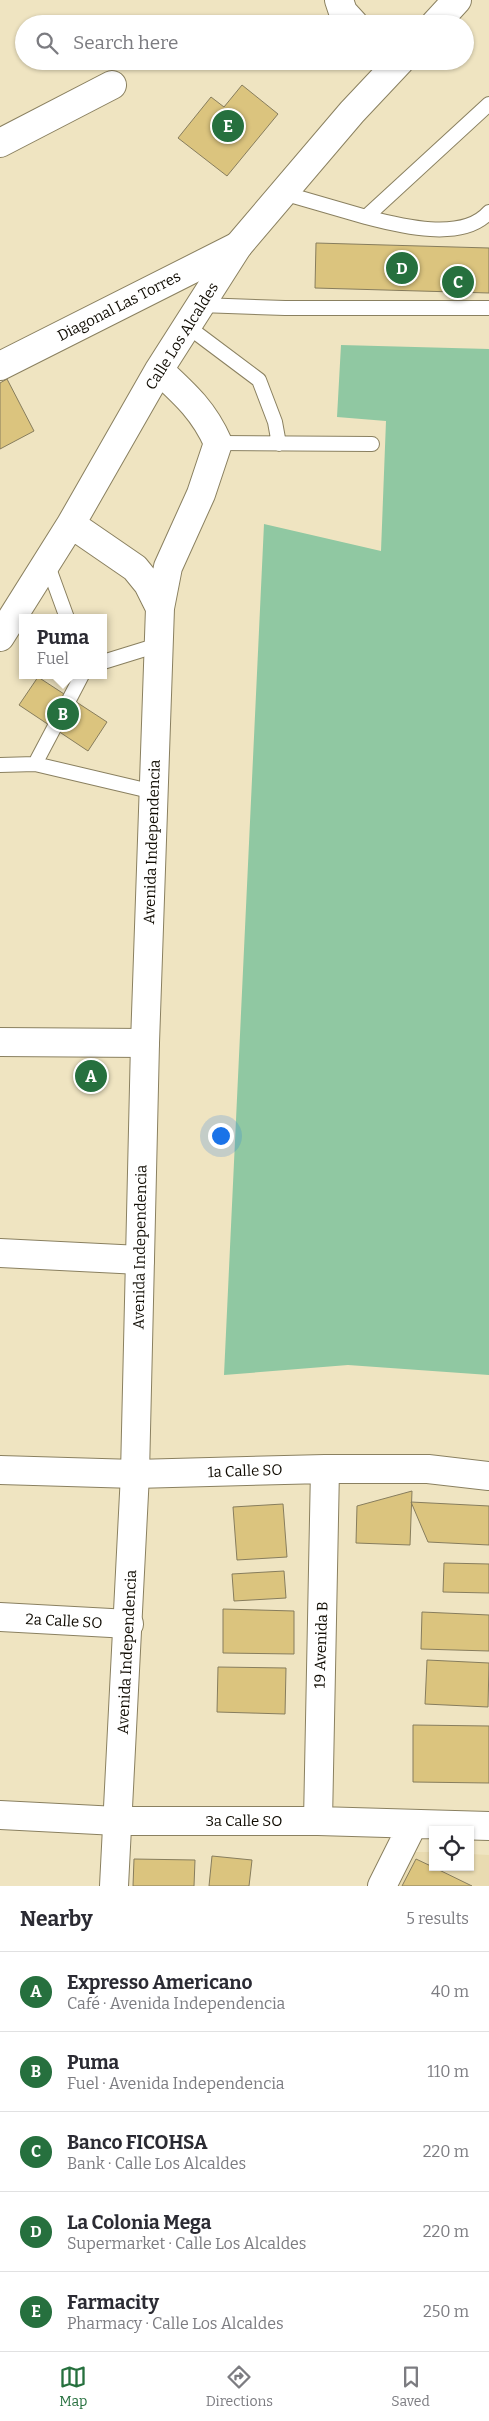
<!DOCTYPE html>
<html lang="en">
<head>
<meta charset="utf-8">
<style>
	body { margin:0; font-family:Bitter,serif; background:#f7f7f7; color:#2b2b33 }
	.controls { position:absolute; right:15px; bottom:15px; display:grid; overflow:hidden; border-radius:0px; box-shadow:0 1px 4px #0004 }
	.controls button { width:45px; height:45px; display:grid; place-items:center; padding:0; border:0; border-bottom:1px solid #e1e1e2; background:#fff; color:#2b2b33; font:25px sans-serif }
	.you { position:absolute; left:220px; top:1135px; width:18px; height:18px; margin:-12px; border:4px solid #fff; border-radius:50%; background:#1a73e8; box-shadow:0 0 0 8px #1a73e833 }
	.badge { display:grid; place-items:center; width:32px; height:32px; border-radius:50%; background:#26703e; color:#fff; font-size:16px; font-weight:700 }
	.pin { position:absolute; translate:-50% -50%; border:2px solid #fff; box-shadow:0 1px 5px #0006 }
	.popup { position:absolute; left:19px; top:614px; width:88px; height:65px; box-sizing:border-box; display:grid; place-content:center; border-radius:0px; background:#fff; filter:drop-shadow(0 1px 4px #0005); font-size:16px; white-space:nowrap; color:#7c7c81 }
	.popup b { font-size:19px; color:#2b2b33 }
	.popup::after { content:''; position:absolute; left:50%; top:100%; margin-left:-10px; border:10px solid transparent; border-top-color:#fff }
	.list { margin:0; padding:0; list-style:none }
	h2 { display:flex; justify-content:space-between; align-items:center; height:65px; margin:0; padding:0 20px; font-size:21px }
	h2 small { font-size:16px; font-weight:400; color:#7c7c81 }
	.list li { display:grid; grid-template-columns:32px 1fr auto; gap:15px; align-items:center; box-sizing:border-box; height:80px; padding:0 20px; border-top:1px solid #e1e1e2 }
	.list b { display:block; font-size:19px; white-space:nowrap }
	.list p { margin:0; font-size:16px; white-space:nowrap; color:#7c7c81 }
	.list em { font-size:16px; font-style:normal; color:#7c7c81 }
	.icon { flex:none; width:28px; height:28px; fill:none; stroke:currentColor; stroke-width:2; stroke-linecap:round; stroke-linejoin:round }
	.map { position:relative; flex:none; width:489px; height:1886px; overflow:hidden }
	.search { position:absolute; background:#fff; box-shadow:0 1px 4px #0004; left:15px; right:15px; top:15px; height:55px; display:flex; align-items:center; gap:12px; box-sizing:border-box; padding:0 18px; border-radius:28px; color:#7c7c81; font-size:19px }
	.sheet { height:465px; background:#fff }
	nav { display:flex; justify-content:space-around; align-items:center; box-sizing:border-box; height:70px; border-top:1px solid #e1e1e2; background:#fff; font-size:14px; color:#7c7c81 }
	nav a { display:grid; justify-items:center; gap:2px }
	nav .on { color:#26703e }
	.map>svg:first-child { display:block }
	.built { fill:#e9dbb1 }
	.green { fill:#90c8a2 }
	.building { fill:#dbc47e; stroke:#877d5d }
	.lines { fill:none; stroke-linecap:round; stroke-linejoin:round }
	.lane-casing { stroke:#8a8060; stroke-width:16 }
	.street-casing { stroke:#8a8060; stroke-width:30 }
	.secondary-casing { stroke:#8a8060; stroke-width:30 }
	.lane { stroke:#fff; stroke-width:14 }
	.street { stroke:#fff; stroke-width:28 }
	.secondary { stroke:#fff; stroke-width:28 }
	.labels { text-anchor:middle; stroke-width:5; stroke-linejoin:round; paint-order:stroke }
	.street-label { font-size:15px; fill:#0f0b02; stroke:#fff }
</style>
</head>
<body>
<div class="map">
<svg width="489" height="1886" viewBox="0 0 489 1886">
	<rect width="100%" height="100%" fill="#efe4c1"/>
	<path class="built" d="M414,1852H433V1867H470V1854L489,1855V1886H399Z"/>
	<path class="green" d="M341,345L489,349V1375L348,1365L224,1375L264,524L381,551L386,421L337,417Z"/>
	<path class="building" d="M242,85L278,114L227,176L178,138L211,97L224,107Z
		M316,243L489,248V293L315,288Z
		M7,379L34,431L0,449V383Z
		M38,677L107,722L88,751L19,705Z
		M412,1491L410,1545L356,1543L357,1506Z
		M411,1502L489,1506V1545L428,1542Z
		M283,1504L287,1557L237,1560L233,1507Z
		M444,1563L489,1564V1593L443,1592Z
		M284,1571L286,1598L234,1601L232,1574Z
		M223,1609L294,1611V1654L223,1653Z
		M422,1612L489,1615V1651L421,1649Z
		M427,1660L489,1663L488,1707L425,1704Z
		M218,1667L286,1668L285,1714L217,1712Z
		M413,1725L489,1726V1783L413,1782Z
		M212,1856L252,1860L249,1886H209Z
		M134,1859L195,1860L194,1886H133Z
		M416,1859L433,1867L472,1886H402Z"/>
	<g class="lines">
		<g class="lane-casing">
			<path id="lane" d="M283,193L366,217L489,104
				M366,217C400,226 463,242 489,212
				M200,305L285,308H489
				M187,326L259,380L275,422L279,444
				M218,443L372,444
				M47,563L67,618
				M103,662L158,645
				M70,698L82,675
				M35,764L54,728
				M0,765L35,764L154,792"/>
		</g>
		<g class="street-casing">
			<path id="street" d="M339,0L343,12L354,24
				M0,143L112,85
				M0,366L238,246
				M0,1042L145,1043
				M0,1253L140,1260
				M0,1470L135,1474L325,1469H428L489,1476
				M0,1617L129,1624
				M0,1815L117,1821H318L489,1826
				M318,1821L325,1469
				M382,1886L413,1824"/>
		</g>
		<g class="secondary-casing">
			<path id="secondary" d="M435,24L457,0
				M71,524L135,568L148,584L160,608
				M0,637L71,524L159,370L238,246L352,112L400,61
				M114,1886L135,1474L145,1043L160,608L168,567L201,494L218,443C204,411 185,394 159,370"/>
		</g>
		<use href="#lane" class="lane"/>
		<use href="#street" class="street"/>
		<use href="#secondary" class="secondary"/>
	</g>
	<g class="labels">
		<g class="street-label">
			<text transform="translate(119 306) rotate(-27)" y="5">Diagonal Las Torres</text>
			<text transform="translate(182 336) rotate(-58)" y="5">Calle Los Alcaldes</text>
			<text transform="translate(152 842) rotate(-88)" y="5">Avenida Independencia</text>
			<text transform="translate(140 1247) rotate(-89)" y="5">Avenida Independencia</text>
			<text transform="translate(245 1471) rotate(-2)" y="5">1a Calle SO</text>
			<text transform="translate(64 1621) rotate(3)" y="5">2a Calle SO</text>
			<text transform="translate(321 1645) rotate(-88)" y="5">19 Avenida B</text>
			<text transform="translate(127 1652) rotate(-87)" y="5">Avenida Independencia</text>
			<text x="244" y="1826">3a Calle SO</text>
		</g>
	</g>
</svg>
<div class="controls">
<button><svg class="icon" aria-label="locate" viewBox="0 0 24 24"><circle cx="12" cy="12" r="6"/><path d="M12 2v4M12 18v4M2 12h4M18 12h4"/></svg></button>
</div>
<div class="you"></div>
<div class="pin badge" style="left:91px;top:1076px">A</div>
<div class="pin badge" style="left:63px;top:714px">B</div>
<div class="popup"><b>Puma</b>Fuel</div>
<div class="pin badge" style="left:458px;top:282px">C</div>
<div class="pin badge" style="left:402px;top:268px">D</div>
<div class="pin badge" style="left:228px;top:126px">E</div>
<div class="search"><svg class="icon" aria-label="search" viewBox="0 0 24 24"><circle cx="10" cy="10" r="6"/><path d="M15 15l6 6"/></svg>Search here</div>
</div>
<section class="sheet">
<h2>Nearby<small>5 results</small></h2>
<ul class="list">
<li><span class="badge">A</span><div><b>Expresso Americano</b><p>Café · Avenida Independencia</p></div><em>40 m</em></li>
<li><span class="badge">B</span><div><b>Puma</b><p>Fuel · Avenida Independencia</p></div><em>110 m</em></li>
<li><span class="badge">C</span><div><b>Banco FICOHSA</b><p>Bank · Calle Los Alcaldes</p></div><em>220 m</em></li>
<li><span class="badge">D</span><div><b>La Colonia Mega</b><p>Supermarket · Calle Los Alcaldes</p></div><em>220 m</em></li>
<li><span class="badge">E</span><div><b>Farmacity</b><p>Pharmacy · Calle Los Alcaldes</p></div><em>250 m</em></li>
</ul>
</section>
<nav>
<a class="on"><svg class="icon" aria-label="map" viewBox="0 0 24 24"><path d="M3 6l6-2 6 2 6-2v14l-6 2-6-2-6 2zM9 4v14M15 6v14"/></svg>Map</a>
<a><svg class="icon" aria-label="directions" viewBox="0 0 24 24"><path d="M12 3l9 9-9 9-9-9zM9 14v-3h6M13 9l2 2-2 2"/></svg>Directions</a>
<a><svg class="icon" aria-label="saved" viewBox="0 0 24 24"><path d="M7 4h10v16l-5-4-5 4z"/></svg>Saved</a>
</nav>
</body>
</html>
